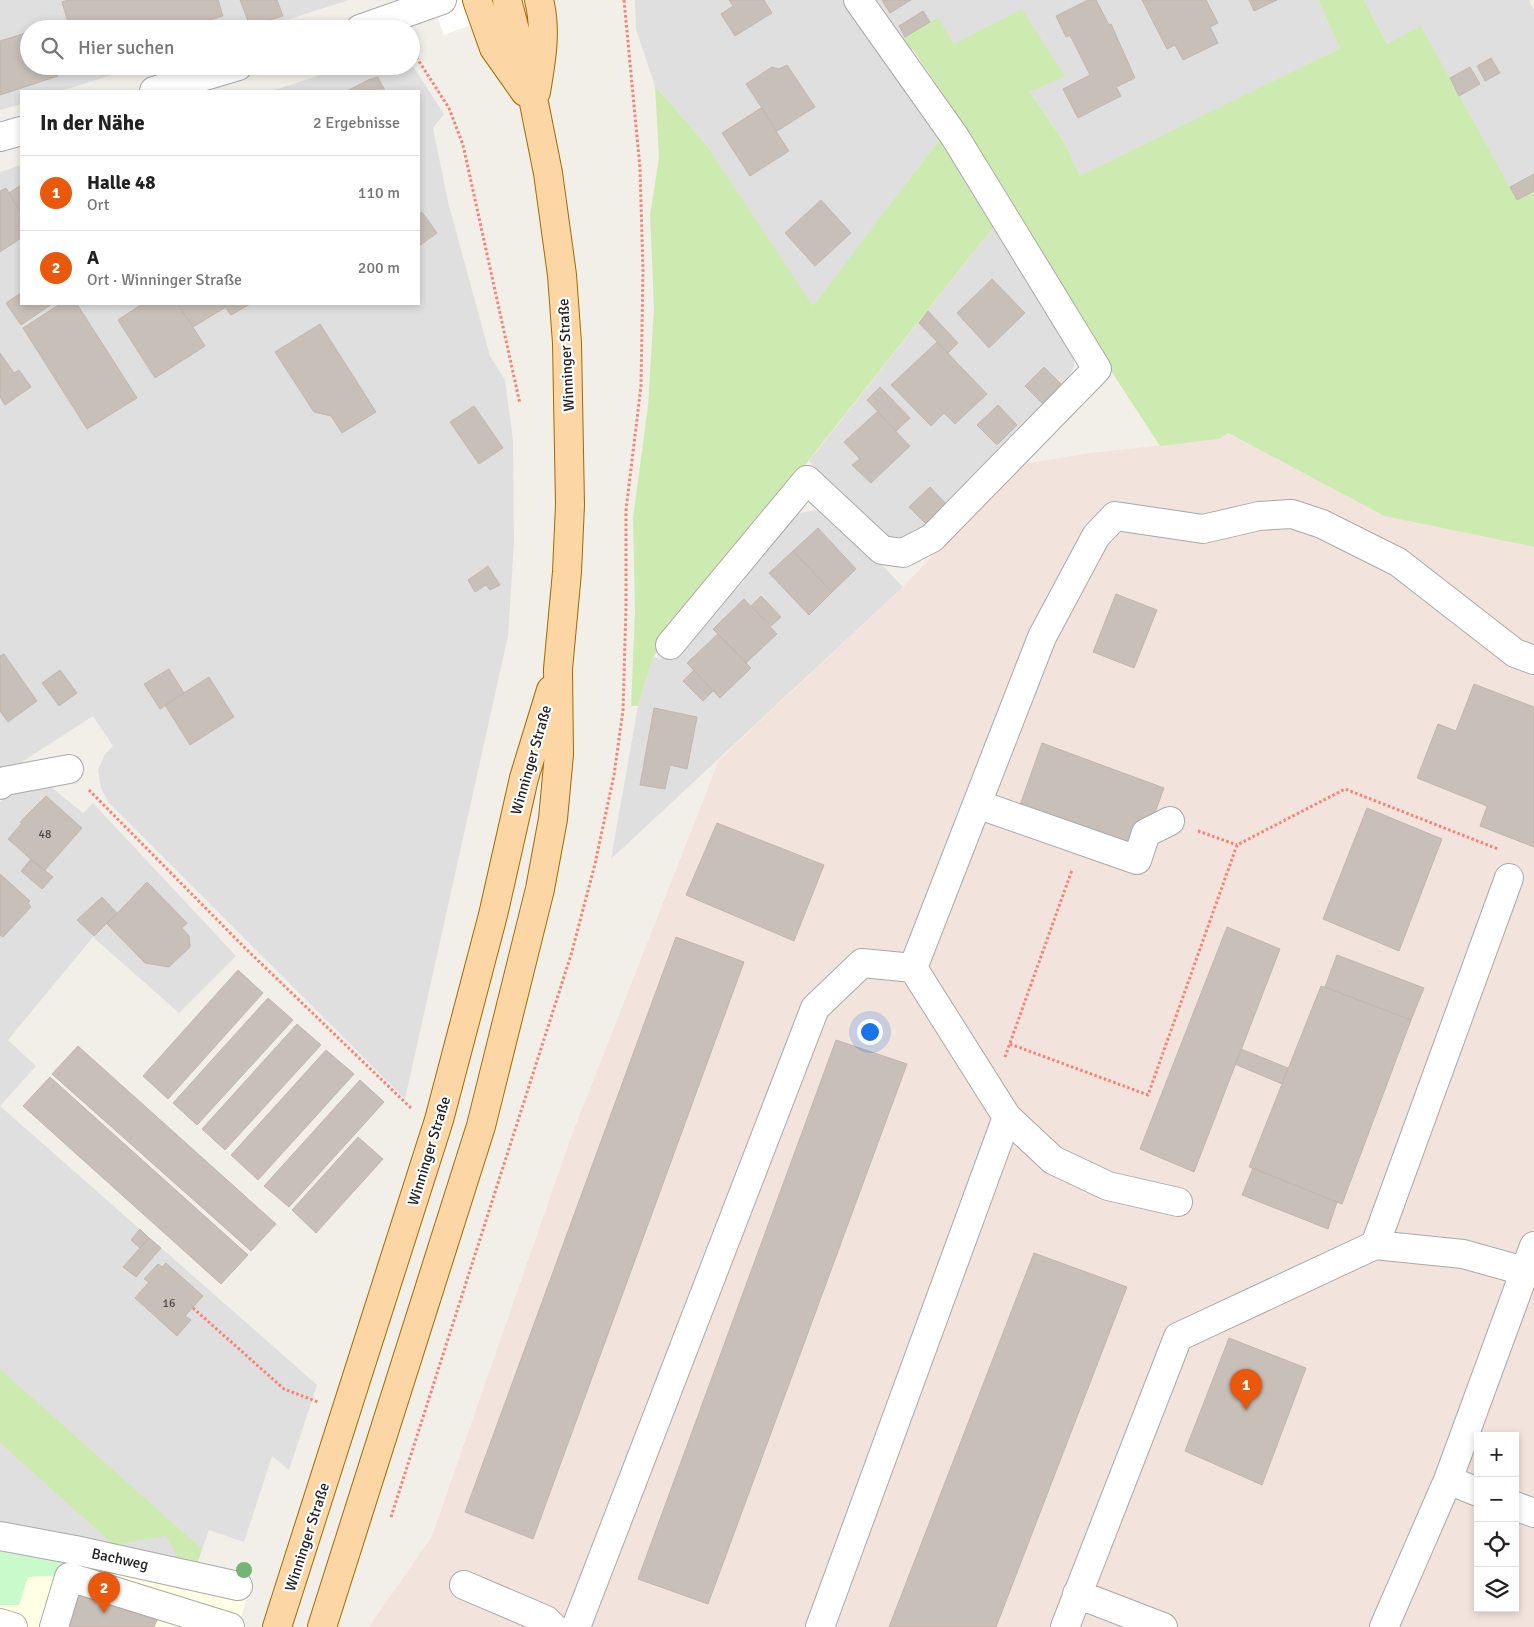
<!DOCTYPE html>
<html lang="de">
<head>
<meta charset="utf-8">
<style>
	body { margin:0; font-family:Signika,sans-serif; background:#f6f6f6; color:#222 }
	.controls { position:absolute; right:15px; bottom:15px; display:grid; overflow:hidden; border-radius:0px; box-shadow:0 2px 8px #0003 }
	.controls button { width:45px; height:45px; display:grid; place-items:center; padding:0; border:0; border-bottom:1px solid #e0e0e0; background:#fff; color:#222; font:25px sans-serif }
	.you { position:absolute; left:869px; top:1031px; width:18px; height:18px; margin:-12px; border:4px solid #fff; border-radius:50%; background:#1a73e8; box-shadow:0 0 0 8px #1a73e833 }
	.badge { display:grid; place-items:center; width:32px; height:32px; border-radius:50%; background:#ea580c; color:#fff; font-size:16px; font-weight:700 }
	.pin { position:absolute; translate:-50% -41px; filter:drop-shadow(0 1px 2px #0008) }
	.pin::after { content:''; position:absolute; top:26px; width:18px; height:15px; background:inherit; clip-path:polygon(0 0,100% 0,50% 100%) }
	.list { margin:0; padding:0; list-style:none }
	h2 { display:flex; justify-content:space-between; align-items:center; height:65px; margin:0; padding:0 20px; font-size:21px }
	h2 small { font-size:16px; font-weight:400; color:#767676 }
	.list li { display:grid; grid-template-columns:32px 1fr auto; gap:15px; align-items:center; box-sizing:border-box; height:75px; padding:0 20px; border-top:1px solid #e0e0e0 }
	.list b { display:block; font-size:19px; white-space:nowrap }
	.list p { margin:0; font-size:16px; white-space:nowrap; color:#767676 }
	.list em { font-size:16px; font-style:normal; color:#767676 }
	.icon { flex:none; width:28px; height:28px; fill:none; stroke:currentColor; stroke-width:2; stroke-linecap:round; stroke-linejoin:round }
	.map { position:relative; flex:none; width:1534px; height:1627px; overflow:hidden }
	.search { position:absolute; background:#fff; box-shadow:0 2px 8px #0003; left:20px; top:20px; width:400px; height:55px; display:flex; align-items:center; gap:12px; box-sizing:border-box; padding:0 18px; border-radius:28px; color:#767676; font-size:19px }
	.panel { position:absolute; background:#fff; box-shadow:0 2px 8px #0003; left:20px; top:90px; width:400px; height:215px; border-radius:0px }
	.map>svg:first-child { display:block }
	.residential { fill:#e0dfdf }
	.education { fill:#ffffe5 }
	.military { fill:#f3e3dd; fill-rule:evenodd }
	.grass { fill:#cdebb0 }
	.park { fill:#c8facc }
	.pier { fill:#fff }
	.building { fill:#c7bfb8; stroke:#c4b6ab }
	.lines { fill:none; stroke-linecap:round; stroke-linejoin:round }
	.minor-casing { stroke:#a9a9a9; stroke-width:30 }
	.major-casing { stroke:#a06b00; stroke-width:30 }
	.path { stroke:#fa8072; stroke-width:3; stroke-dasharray:2.5 2.5; stroke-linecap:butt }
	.minor { stroke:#fff; stroke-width:28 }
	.major { stroke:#fcd6a4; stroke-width:28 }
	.tree { fill:#74b475 }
	.labels { text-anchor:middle; stroke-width:4.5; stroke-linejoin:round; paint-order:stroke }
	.number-label { font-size:12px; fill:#4b4948 }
	.street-label { font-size:15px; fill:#222; stroke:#fff }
</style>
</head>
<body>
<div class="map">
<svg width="1534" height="1627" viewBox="0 0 1534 1627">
	<rect width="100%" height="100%" fill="#f2efe9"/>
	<path class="residential" d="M0,0H349L258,29H29V66H140L61,91H21V104L0,110Z
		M635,0H847L939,140L813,307L706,144L655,86L636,29Z
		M870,0H1318L1340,48L1080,177L1064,142L1030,92L954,44L898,42Z
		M1364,0H1529L1534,10V191L1517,200L1421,27L1387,44Z
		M411,63L444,114L433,128L448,202L490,356L505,380L513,440L514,543L508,636L405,1099L108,802L101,788L98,770L105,754L113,746L93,716L5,773L0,767V172L21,165V304H419V91H271L349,66H411Z
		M995,225L1074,352V366L1065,385L950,508L902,544L876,534L809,461Z
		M816,510L826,512L840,521L903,587L611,859L638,706L653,657L661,659L744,581V572L794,514Z
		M41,785L51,787L83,813L93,803L236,956L179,1013L93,937L8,1040L36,1066L0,1106L317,1385L289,1470L272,1456L244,1542L209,1530L196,1567L0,1534V802L14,789Z"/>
	<path class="education" d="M0,1553L95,1561L222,1590L247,1598L238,1627H0Z"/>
	<path class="military" d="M1227,433L1384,516L1534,547V1627H369L432,1536L570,1140L719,760L903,587L1018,465L1090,453L1219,439ZM1478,1436H1515V1608H1478Z"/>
	<path class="grass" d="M1318,0H1364L1387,44L1421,26L1517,200L1534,191V547L1384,516L1228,433L1219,439L1160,446L975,162L951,106L914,51L898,42L938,17L954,44L1022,9L1065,76L1030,92L1064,142L1080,176L1340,48Z
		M655,86L706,144L813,306L939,140L995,225L653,657L638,706H631L635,612L633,518L648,406L654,307L650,215L659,158Z
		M0,1369L202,1549L196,1567L168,1559L177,1556L166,1536L114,1545L0,1443Z"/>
	<path class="park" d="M0,1536L75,1550L66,1575L28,1577L19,1605H0Z"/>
	<path class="pier" d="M431,0H539L444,35Z"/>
	<path class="building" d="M68,0H218L223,16L183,29H70L62,2Z
		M240,0H277L283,16L250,26Z
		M729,0H764L772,13L735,36L721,14L733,6Z
		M882,0H911L890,13Z
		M1088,0H1096L1109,25L1111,24L1135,78L1116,87L1121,96L1078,118L1063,89L1090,75L1070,35L1066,37L1056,16Z
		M1142,0H1206L1218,23L1210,27L1218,43L1183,60L1175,45L1167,49Z
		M1249,0H1277L1254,11Z
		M923,11L930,22L905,37L899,26Z
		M43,22L46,29H31V26Z
		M29,32V66H54L58,76L0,95V41Z
		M1491,58L1500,73L1485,81L1477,66Z
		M787,65L815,107L777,131L746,84L772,67L779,69Z
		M1470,67L1480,84L1459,96L1450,78Z
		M378,77L385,91H347L368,80Z
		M761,108L789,151L750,176L722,133Z
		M1534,174V191L1517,200L1510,187Z
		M21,185V213L9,193Z
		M6,188L21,213V238L0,252V191Z
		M821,200L851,233L815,266L785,233Z
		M422,212L437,233L419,246V214Z
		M992,279L1025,313L989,348L957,313Z
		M21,293V304H52L21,325L6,303Z
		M60,304H77L137,398L87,429L23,328Z
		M142,304H178L205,346L155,378L118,320Z
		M178,304H223L226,307L193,327Z
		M223,304H250L231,315Z
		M928,311L958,343L948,353L919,323Z
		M320,324L376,412L342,433L331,416L314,412L275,352Z
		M937,342L987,394L955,424L944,413L931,426L891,385Z
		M0,353L14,373L19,370L31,387L5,405L0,397Z
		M1044,367L1063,386L1044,405L1025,386Z
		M880,387L910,418L896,431L867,400Z
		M998,405L1017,425L997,445L977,425Z
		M474,406L503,448L479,464L450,422Z
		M877,412L910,446L871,483L852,465L860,459L844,442Z
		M930,487L950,508L929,527L909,507Z
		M818,528L856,569L832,592L793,551Z
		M793,551L832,592L809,615L769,573Z
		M488,566L500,585L490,590L486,585L475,592L468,580Z
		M1116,594L1157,610L1134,668L1093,652Z
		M761,596L781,617L771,626L751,606Z
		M744,599L777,634L746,663L713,629Z
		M718,634L751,668L720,698L687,663Z
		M4,654L37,701L8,722L0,711V656Z
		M169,669L184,693L160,709L144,684Z
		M60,670L77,693L59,706L42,683Z
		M694,670L713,691L703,701L683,681Z
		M209,677L234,717L190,745L165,705Z
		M1474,684L1534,707V847L1480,826L1487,806L1417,778L1438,724L1456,731Z
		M654,708L697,717L687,769L670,765L665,789L640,785Z
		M1042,743L1164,788L1150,826L1130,846L1020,805Z
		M46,796L82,828L44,871L8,839L22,823L20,822Z
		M1367,808L1442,839L1399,951L1323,919Z
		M717,823L824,865L794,941L686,895Z
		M31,859L53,877L42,889L21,871Z
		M0,874L30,901L28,903L31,907L3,937L0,935Z
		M147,882L187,923L182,928L189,936L190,947L169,967L145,963L107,924Z
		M102,897L117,913L94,936L77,920Z
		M1227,927L1280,949L1194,1172L1140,1149Z
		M676,937L744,962L533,1539L465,1512Z
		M1337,955L1424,988L1411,1020L1325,987Z
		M238,970L263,993L168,1099L143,1076Z
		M1321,986L1411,1020L1342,1204L1249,1167Z
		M268,998L293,1020L197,1125L173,1103Z
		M297,1024L321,1045L225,1150L202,1129Z
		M836,1040L907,1064L708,1604L638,1579Z
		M78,1046L276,1224L251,1251L52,1074Z
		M1241,1049L1288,1068L1282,1084L1235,1064Z
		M326,1050L354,1074L258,1180L231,1155Z
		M50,1077L248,1255L221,1284L23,1106Z
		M360,1080L384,1102L289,1207L264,1186Z
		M358,1137L383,1159L316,1233L292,1210Z
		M1253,1168L1337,1202L1328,1229L1242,1195Z
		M140,1229L149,1238L140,1248L131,1240Z
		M149,1238L161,1248L136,1277L123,1267Z
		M1034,1253L1127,1287L996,1627H889Z
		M166,1263L203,1296L185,1316L191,1320L177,1336L135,1298L149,1282L144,1279L158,1264L162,1267Z
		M1229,1338L1306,1368L1262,1485L1185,1451Z
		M79,1595L157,1620L154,1627H69Z"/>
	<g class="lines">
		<g class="minor-casing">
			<path id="minor" d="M360,29L442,0
				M154,91L238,66
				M0,137L21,131
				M670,645L807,480L882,550L903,553L932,538L1097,369L955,137L858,0
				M0,785L5,781L69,769
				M977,804L1137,860L1146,833L1170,821
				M1178,1202L1108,1186L1053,1160L1007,1117L913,968L1042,637L1096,536L1115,516L1203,529L1259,516L1292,514L1322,524L1398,562L1515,653L1534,660
				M1375,1245L1509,878
				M1448,1480L1478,1492
				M1515,1506L1534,1513
				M0,1536L75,1550L238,1586
				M464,1585L546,1620L553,1627
				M1077,1594L1163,1627
				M0,1623L13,1627
				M54,1627L69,1577L230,1627
				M576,1627L815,1008L862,963L913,968
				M820,1627L1007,1117
				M1065,1627L1178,1337L1375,1245L1463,1254L1524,1271
				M1384,1627L1448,1480L1534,1246"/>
		</g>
		<g class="major-casing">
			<path id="major" d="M477,0L494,48L525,92
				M536,92C541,61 547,31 539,0
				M277,1627L439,1120L493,915L524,778L551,690
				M322,1627L481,1126L540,889L553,819L559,754L558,669L567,572L570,505L567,343L562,275L548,173L534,103L507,0"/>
		</g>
		<path class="path" d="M411,49L449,108L463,145L520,404
			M89,790L245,948L412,1109
			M1198,831L1237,845
			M1010,1044L1148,1095L1237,845L1345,789L1498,849
			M1005,1057L1072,870
			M193,1308L284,1389L318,1402
			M391,1517L571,955L595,864L614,775L623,710L626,607V510L641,386L643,270L640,168L624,0"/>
		<use href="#minor" class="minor"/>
		<use href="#major" class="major"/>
	</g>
	<circle class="tree" cx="244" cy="1570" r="8"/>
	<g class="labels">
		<g class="number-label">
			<text x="45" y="838">48</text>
			<text x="169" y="1307">16</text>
		</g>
		<g class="street-label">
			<text transform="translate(566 355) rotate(-93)" y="5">Winninger Straße</text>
			<text transform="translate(531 760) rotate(-74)" y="5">Winninger Straße</text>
			<text transform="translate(429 1151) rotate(-73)" y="5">Winninger Straße</text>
			<text transform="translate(307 1537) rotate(-72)" y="5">Winninger Straße</text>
			<text transform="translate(120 1559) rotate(12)" y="5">Bachweg</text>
		</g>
	</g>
</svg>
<div class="controls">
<button>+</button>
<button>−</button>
<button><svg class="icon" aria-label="locate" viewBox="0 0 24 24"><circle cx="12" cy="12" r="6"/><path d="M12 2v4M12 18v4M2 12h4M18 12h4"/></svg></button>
<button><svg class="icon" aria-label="layers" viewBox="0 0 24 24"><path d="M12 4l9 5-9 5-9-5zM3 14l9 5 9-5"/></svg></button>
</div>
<div class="you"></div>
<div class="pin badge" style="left:1246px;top:1410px">1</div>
<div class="pin badge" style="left:104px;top:1613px">2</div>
<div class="search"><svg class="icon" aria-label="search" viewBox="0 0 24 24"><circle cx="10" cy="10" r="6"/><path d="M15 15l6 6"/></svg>Hier suchen</div>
<section class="panel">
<h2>In der Nähe<small>2 Ergebnisse</small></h2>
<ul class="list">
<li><span class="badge">1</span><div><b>Halle 48</b><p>Ort</p></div><em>110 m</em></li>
<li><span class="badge">2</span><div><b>A</b><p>Ort · Winninger Straße</p></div><em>200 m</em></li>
</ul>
</section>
</div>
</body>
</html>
